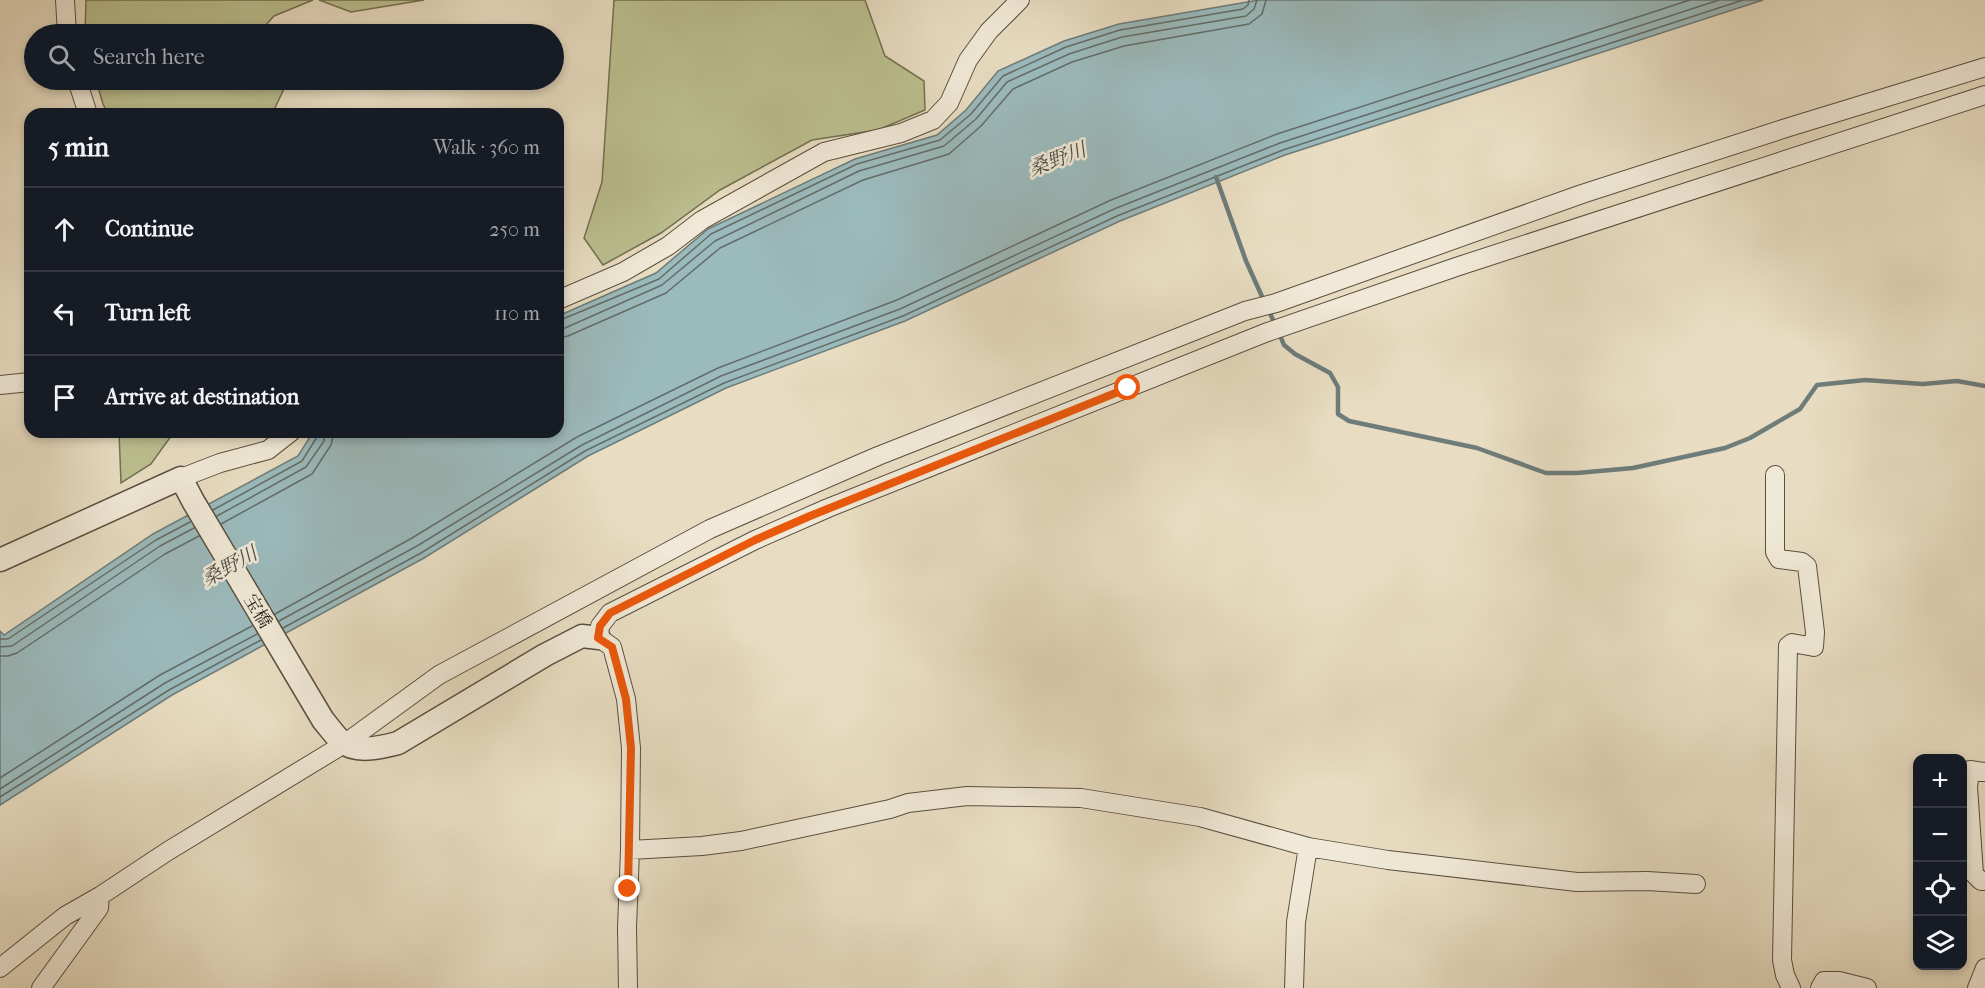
<!DOCTYPE html>
<html lang="en">
<head>
<meta charset="utf-8">
<style>
	body { margin:0; font-family:"IM FELL French Canon","Noto Serif JP",serif; background:#242831; color:#f1f3f6 }
	.controls { position:absolute; right:18px; bottom:18px; display:grid; overflow:hidden; border-radius:12px; box-shadow:0 3px 9px #0003 }
	.controls button { width:54px; height:54px; display:grid; place-items:center; padding:0; border:0; border-bottom:2px solid #363941; background:#171b24; color:#f1f3f6; font:30px sans-serif }
	.stop { position:absolute; width:18px; height:18px; margin:-14px; border:4px solid #ea580c; border-radius:50%; background:#fff }
	.stop.end { background:#ea580c; border-color:#fff; box-shadow:0 2px 6px #0008 }
	.list { margin:0; padding:0; list-style:none }
	h2 { display:flex; justify-content:space-between; align-items:center; height:78px; margin:0; padding:0 24px; font-size:26px }
	h2 small { font-size:20px; font-weight:400; color:#9ea1a6 }
	.list li { display:grid; grid-template-columns:39px 1fr auto; gap:18px; align-items:center; box-sizing:border-box; height:84px; padding:0 24px; border-top:2px solid #363941 }
	.list b { display:block; font-size:22px; white-space:nowrap }
	.list em { font-size:20px; font-style:normal; color:#9ea1a6 }
	.icon { flex:none; width:33px; height:33px; fill:none; stroke:currentColor; stroke-width:2; stroke-linecap:round; stroke-linejoin:round }
	.map { position:relative; flex:none; width:1985px; height:988px; overflow:hidden }
	.search { position:absolute; background:#171b24; box-shadow:0 3px 9px #0003; left:24px; top:24px; width:540px; height:66px; display:flex; align-items:center; gap:15px; box-sizing:border-box; padding:0 21px; border-radius:33px; color:#9ea1a6; font-size:22px }
	.panel { position:absolute; background:#171b24; box-shadow:0 3px 9px #0003; left:24px; top:108px; width:540px; height:330px; border-radius:18px }
	.map>svg:first-child { display:block }
	.green { fill:#bbbf8f; stroke:#737052; stroke-width:1.5 }
	.water { fill:#9bbabc; stroke:#6e7c7a; stroke-width:1.5 }
	.lines { fill:none; stroke-linecap:round; stroke-linejoin:round }
	.shore { stroke:#636d69; stroke-width:1.5 }
	.stream { stroke:#6e7c7a; stroke-width:4.5 }
	.minor-casing { stroke:#5a4f41; stroke-width:20 }
	.tertiary-casing { stroke:#5a4f41; stroke-width:25 }
	.minor { stroke:#f0e9d7; stroke-width:18 }
	.tertiary { stroke:#f0e9d7; stroke-width:22 }
	.route { stroke:#ea580c; stroke-width:8 }
	.labels { text-anchor:middle; stroke-width:5; stroke-linejoin:round; paint-order:stroke }
	.street-label { font-size:18px; fill:#2b2016; stroke:#f0e9d7 }
	.water-label { font-size:20px; font-style:italic; fill:#4d4e48; stroke:#f0e9d7 }
</style>
</head>
<body>
<div class="map">
<svg width="1985" height="988" viewBox="0 0 1985 988">
	<rect width="100%" height="100%" fill="#e8ddc2"/>
	<filter id="stains"><feTurbulence type="fractalNoise" baseFrequency=".00333" numOctaves="4"/><feColorMatrix values="0 0 0 0 .2 0 0 0 0 .09 0 0 0 0 .02 0 0 0 .5 -.17"/></filter>
	<radialGradient id="worn" r=".72"><stop offset=".6" stop-color="#630" stop-opacity="0"/><stop offset="1" stop-color="#630" stop-opacity=".3"/></radialGradient>
	<path class="green" d="M86,0H313L274,16L258,34H85Z
		M319,0H424L351,12Z
		M614,0H865L885,56L924,81L925,110L878,130L812,140L720,190L661,233L603,265L584,238L602,182Z
		M96,80H281L283,91L272,114H108L103,104Z
		M119,432H174L151,464L121,483Z"/>
	<path class="water" d="M1259,0H1763L1285,155L1120,221L905,321L726,388L588,456L424,558L172,695L0,805V631L4,635L153,534L298,456L313,432H558V316L656,273L708,229L855,159L937,135L966,110L998,71L1064,41L1119,24Z"/>
	<g class="lines">
		<path class="shore" d="M558,321L659,279L711,234L857,164L940,140L971,114L1003,76L1066,47L1120,30L1243,9L1248,5L1249,0
			M558,329L565,328L662,285L715,241L859,171L944,146L976,119L1007,82L1069,54L1122,37L1246,16L1254,9L1257,0
			M558,338L568,336L666,293L720,248L863,180L949,154L981,126L1013,89L1072,62L1124,46L1249,24L1262,14L1266,0
			M213,510L302,461L317,437L318,432
			M217,516L306,467L324,441L325,432
			M221,524L312,474L331,445L334,432
			M275,614L412,538L577,437L718,368L897,300L1111,200L1277,134L1690,0
			M279,621L417,546L582,445L721,376L900,309L1114,209L1280,143L1719,0
			M283,628L421,553L585,451L724,383L903,316L1117,216L1283,150L1743,0
			M0,639H8L156,540L190,522
			M0,647L12,646L160,546L194,528
			M0,656H8L17,653L165,554L199,536
			M0,778L160,675L252,626
			M0,789L165,683L257,634
			M0,797L169,690L261,640"/>
		<path class="stream" d="M1216,177L1246,261L1264,301
			M1268,308L1275,325
			M1279,333L1284,345L1295,354L1330,373L1338,387V414L1349,421L1477,448L1546,473H1577L1633,468L1725,448L1750,438L1800,409L1817,385L1865,380L1923,384L1957,381L1985,386"/>
		<g class="minor-casing">
			<path id="minor" d="M65,0L67,34
				M77,80L88,114
				M558,300L623,272L668,246L702,220L824,152L901,133L933,120L949,103L968,60L989,31L1020,0
				M0,385L30,382
				M1775,475V552L1779,559L1802,562L1807,566L1815,632L1814,647L1792,643L1788,646L1782,960L1785,975L1791,988
				M181,478L220,463L268,450L291,432
				M1985,772L1970,770L1968,787L1974,874L1981,881H1985
				M630,850L702,846L741,841L890,809L908,803L967,796L1081,798L1200,817L1308,847L1388,860L1577,882L1647,881L1696,884
				M0,968L65,916L100,896L168,851L344,744L439,675L710,529L878,456L1245,311L1276,303L1582,194L1786,128L1985,67
				M41,988L99,908L100,896
				M628,988L627,928L630,850L631,748L626,699L612,647L599,638L600,626L610,613L755,540L828,508L1265,333L1459,266L1985,95
				M1294,988L1296,922L1308,847
				M1820,988L1824,981H1839L1867,988
				M1977,988L1985,968"/>
		</g>
		<g class="tertiary-casing">
			<path id="tertiary" d="M0,560L181,478L193,501L323,720C329,727 335,736 342,742C357,754 382,747 398,743L545,655L582,636L599,638"/>
		</g>
		<use href="#minor" class="minor"/>
		<use href="#tertiary" class="tertiary"/>
	</g>
	<g class="lines">
		<path class="route" d="M628,889L631,748L626,699L612,647L598,638L600,626L610,613L755,540L810,516L1128,388"/>
	</g>
	<g class="labels">
		<g class="street-label">
			<text transform="translate(258 611) rotate(59)" y="6">宝橋</text>
		</g>
		<g class="water-label">
			<text transform="translate(1057 159) rotate(-21)" y="7">桑野川</text>
			<text transform="translate(229 566) rotate(-29)" y="7">桑野川</text>
		</g>
	</g>
	<rect width="100%" height="100%" filter="url(#stains)"/>
	<rect width="100%" height="100%" fill="url(#worn)"/>
</svg>
<div class="controls">
<button>+</button>
<button>−</button>
<button><svg class="icon" aria-label="locate" viewBox="0 0 24 24"><circle cx="12" cy="12" r="6"/><path d="M12 2v4M12 18v4M2 12h4M18 12h4"/></svg></button>
<button><svg class="icon" aria-label="layers" viewBox="0 0 24 24"><path d="M12 4l9 5-9 5-9-5zM3 14l9 5 9-5"/></svg></button>
</div>
<div class="stop" style="left:1128px;top:388px"></div>
<div class="stop end" style="left:628px;top:889px"></div>
<div class="search"><svg class="icon" aria-label="search" viewBox="0 0 24 24"><circle cx="10" cy="10" r="6"/><path d="M15 15l6 6"/></svg>Search here</div>
<section class="panel">
<h2>5 min<small>Walk · 360 m</small></h2>
<ul class="list">
<li><svg class="icon" aria-label="ahead" viewBox="0 0 24 24"><path d="M12 20V5M6 11l6-6 6 6"/></svg><div><b>Continue</b></div><em>250 m</em></li>
<li><svg class="icon" aria-label="left" viewBox="0 0 24 24"><path d="M17 20v-9H6M10 6l-5 5 5 5"/></svg><div><b>Turn left</b></div><em>110 m</em></li>
<li><svg class="icon" aria-label="arrive" viewBox="0 0 24 24"><path d="M6 21V4h12l-3 4 3 4H6"/></svg><div><b>Arrive at destination</b></div></li>
</ul>
</section>
</div>
</body>
</html>
